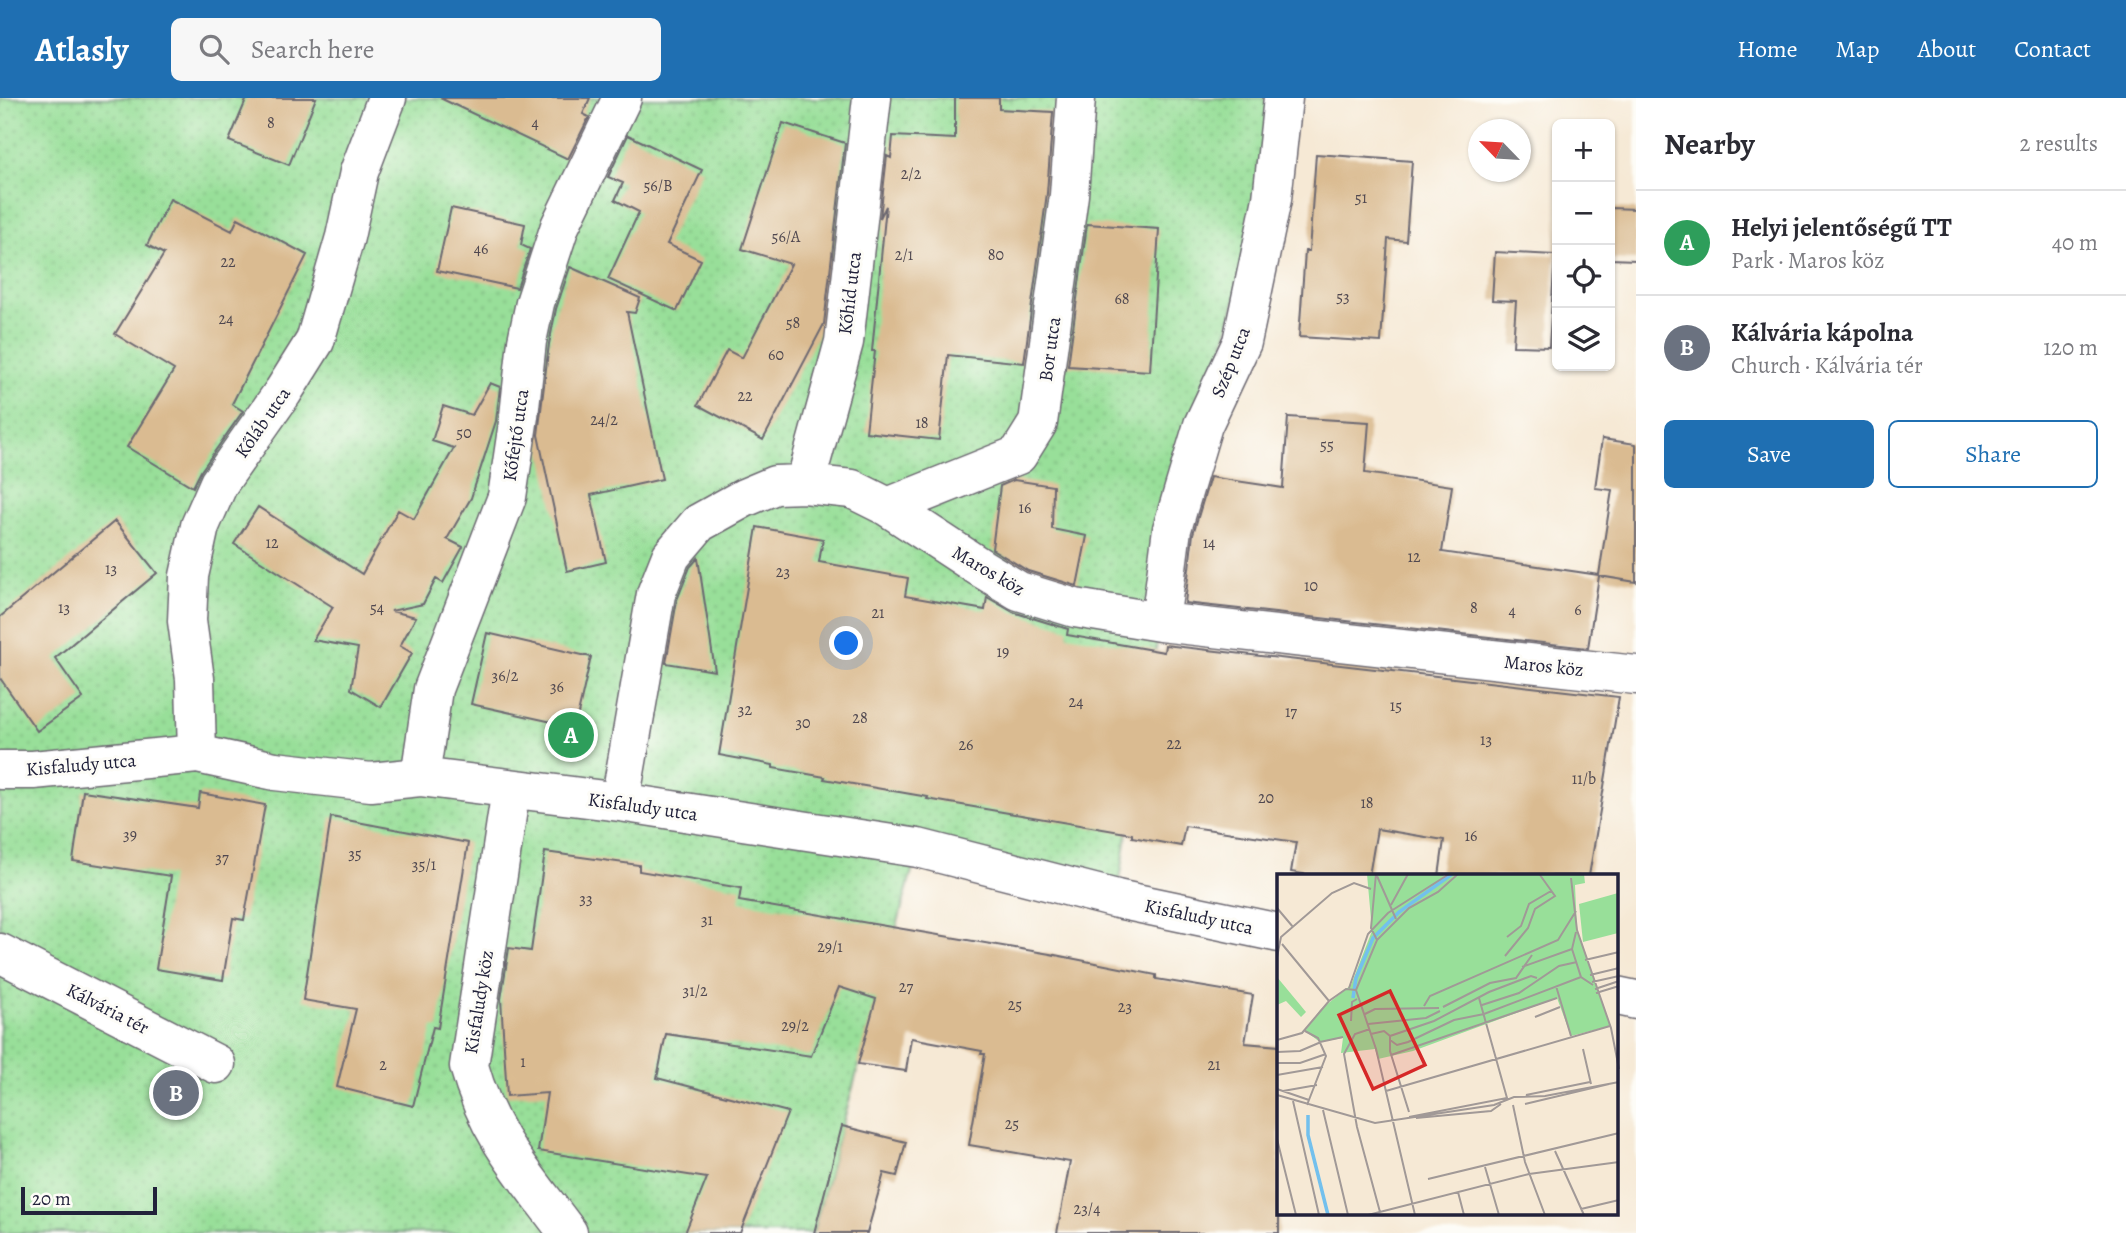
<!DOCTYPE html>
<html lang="en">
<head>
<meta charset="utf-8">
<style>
	body { margin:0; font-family:Alegreya,serif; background:#f7f7f7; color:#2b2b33 }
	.controls { position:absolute; right:21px; top:21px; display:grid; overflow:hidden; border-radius:10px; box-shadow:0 2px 5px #0004 }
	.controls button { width:63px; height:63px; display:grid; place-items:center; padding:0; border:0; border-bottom:2px solid #e1e1e2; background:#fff; color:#2b2b33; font:35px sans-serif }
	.compass { position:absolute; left:1468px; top:21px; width:63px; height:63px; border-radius:50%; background:#fff; box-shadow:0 2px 5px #0004; rotate:295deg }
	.scale { position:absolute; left:21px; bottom:18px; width:136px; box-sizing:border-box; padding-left:7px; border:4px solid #22223b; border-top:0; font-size:19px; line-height:24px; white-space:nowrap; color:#22223b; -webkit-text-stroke:5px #fdfcf7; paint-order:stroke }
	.you { position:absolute; left:847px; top:546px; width:24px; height:24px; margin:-18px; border:5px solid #fff; border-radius:50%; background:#1a73e8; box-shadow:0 0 0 10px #1a73e833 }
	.badge { display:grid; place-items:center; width:46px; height:46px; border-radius:50%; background:#1f6fb2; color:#fff; font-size:23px; font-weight:700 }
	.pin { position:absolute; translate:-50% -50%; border:4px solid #fff; box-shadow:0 2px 7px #0006 }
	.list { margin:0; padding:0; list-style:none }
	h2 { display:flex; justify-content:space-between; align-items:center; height:91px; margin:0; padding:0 28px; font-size:30px }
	h2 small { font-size:23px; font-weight:400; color:#7c7c81 }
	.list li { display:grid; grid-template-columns:46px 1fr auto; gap:21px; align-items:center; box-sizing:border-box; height:105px; padding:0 28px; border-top:2px solid #e1e1e2 }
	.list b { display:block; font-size:26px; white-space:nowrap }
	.list p { margin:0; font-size:23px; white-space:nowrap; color:#7c7c81 }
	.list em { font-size:23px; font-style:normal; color:#7c7c81 }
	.actions { display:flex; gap:14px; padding:21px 28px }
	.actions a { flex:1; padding:16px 0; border:2px solid #1f6fb2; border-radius:10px; text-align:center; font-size:24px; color:#1f6fb2 }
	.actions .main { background:#1f6fb2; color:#fff }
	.icon { flex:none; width:38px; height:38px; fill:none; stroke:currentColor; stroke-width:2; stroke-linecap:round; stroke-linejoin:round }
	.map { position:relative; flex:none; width:1636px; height:1135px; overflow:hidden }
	header { display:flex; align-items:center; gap:42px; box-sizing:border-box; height:98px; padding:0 35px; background:#1f6fb2; color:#fff }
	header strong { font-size:33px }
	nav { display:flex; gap:38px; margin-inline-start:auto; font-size:24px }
	.search { width:490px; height:63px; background:#f7f7f7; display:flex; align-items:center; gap:18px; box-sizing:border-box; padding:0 24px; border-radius:10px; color:#7c7c81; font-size:26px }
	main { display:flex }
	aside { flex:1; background:#fff }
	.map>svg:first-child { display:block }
	.park { fill:url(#park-dots); stroke:#5d806a; stroke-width:2 }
	.building { fill:#dabb91 }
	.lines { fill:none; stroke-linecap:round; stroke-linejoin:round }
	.minor-casing { stroke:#6c6871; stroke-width:41 }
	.minor { stroke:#fff; stroke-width:38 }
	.labels { text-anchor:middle; stroke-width:6; stroke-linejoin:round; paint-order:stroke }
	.number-label { font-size:16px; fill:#504850 }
	.street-label { font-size:19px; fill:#22223b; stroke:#fdfcf7 }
	.inset-river { fill:none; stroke:#73c0ed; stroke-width:3.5 }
	.inset-road { fill:none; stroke:#a19997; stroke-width:2 }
	.view { fill:#d62828; fill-opacity:0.15; stroke:#d62828; stroke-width:3.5 }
	.inset-edge { fill:none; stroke:#22223b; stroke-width:3.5 }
</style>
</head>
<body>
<header>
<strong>Atlasly</strong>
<div class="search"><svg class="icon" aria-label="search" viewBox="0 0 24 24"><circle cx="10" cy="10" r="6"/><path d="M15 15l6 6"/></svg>Search here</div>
<nav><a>Home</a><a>Map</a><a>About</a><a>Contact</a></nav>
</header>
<main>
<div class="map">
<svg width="1636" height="1135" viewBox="0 0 1636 1135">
	<defs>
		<pattern id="park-dots" width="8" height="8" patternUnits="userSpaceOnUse" patternTransform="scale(1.75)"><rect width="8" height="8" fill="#98df99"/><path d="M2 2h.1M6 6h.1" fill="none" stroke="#83bf85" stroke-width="1.8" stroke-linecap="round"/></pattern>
	</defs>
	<rect width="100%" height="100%" fill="#fdfcf7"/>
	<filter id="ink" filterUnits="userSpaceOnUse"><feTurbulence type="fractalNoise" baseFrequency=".0143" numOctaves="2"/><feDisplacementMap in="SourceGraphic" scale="14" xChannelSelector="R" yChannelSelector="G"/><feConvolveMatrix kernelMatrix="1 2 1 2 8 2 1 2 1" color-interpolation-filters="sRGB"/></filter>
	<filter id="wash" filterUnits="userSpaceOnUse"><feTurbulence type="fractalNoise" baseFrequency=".00686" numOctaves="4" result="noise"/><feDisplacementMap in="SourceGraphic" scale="28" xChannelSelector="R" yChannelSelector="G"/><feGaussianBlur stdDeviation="1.57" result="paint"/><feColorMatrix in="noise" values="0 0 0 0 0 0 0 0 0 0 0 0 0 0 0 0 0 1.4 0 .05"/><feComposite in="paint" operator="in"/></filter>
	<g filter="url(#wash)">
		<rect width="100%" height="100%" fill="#f6e9d5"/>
		<path class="park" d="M0,0H1283L1164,500L1117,801L918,751L813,1135H0Z"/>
		<g id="blocks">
			<path class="building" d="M247,0H316L289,67L229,43Z
				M440,0H590L583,16L589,19L568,61Z
				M955,0H999V11L1053,14L1047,95L1024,265L948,257L939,342L866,334L875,253H872L886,108L880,120L887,58L891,60L893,38L955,41Z
				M783,25L845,45L824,226L763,342L698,307L727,252L742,260L791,166L742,151Z
				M628,37L702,72L667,146L701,162L677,213L608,181L639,114L615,102L623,85L608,79Z
				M1316,56L1412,63L1406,143L1388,141L1381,244L1299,239L1305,153H1309Z
				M170,101L232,133L238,120L307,157L232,306L243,313L201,373L193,389L127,349L174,272L115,236L164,156L147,147Z
				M451,110L525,126L521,147L530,151L517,190L437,173Z
				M1610,110L1636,111V162L1610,161Z
				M1557,118V158L1555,157L1549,249L1513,248L1516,203L1492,202L1495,154L1555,157Z
				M1087,126L1159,131L1150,273L1068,268Z
				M570,169L640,200L635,215L627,214L662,381L591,397L606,464L567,473L538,337L549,246L556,211Z
				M490,285L500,289L496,323L471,400L447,441L463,449L443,485L436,481L423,506L391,513L416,519L400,548L412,555L381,609L351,591L358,550L313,542L333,509L234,446L258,409L362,476L398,412L414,421L454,350L432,343L443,308L472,317Z
				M1288,319L1369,324L1365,375L1452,388L1442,454L1599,477L1612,392L1595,390L1602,341L1636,346V484L1599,478L1588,550L1185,505L1193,436L1210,379L1283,390Z
				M1014,382L1053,388L1052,431L1087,438L1077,488L1028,473L992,451L1000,388Z
				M115,423L157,475L55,560L83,600L37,633L0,580V519Z
				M757,429L823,441L819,464L908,480L905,498L985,512L987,499L1013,514L1068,531L1067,537L1164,554L1165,547L1619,599L1589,778H1439L1444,742L1377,731L1369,778H1315L1291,774L1296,744L1185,728L1181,748L1132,739V736L927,701L928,699L824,681L825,679L773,670V667L719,657Z
				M698,460L715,573L666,565L677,502L690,469Z
				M487,535L591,559L575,629L471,606Z
				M83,693L198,710L200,695L265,707L244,822L233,820L223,882L156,871L171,778L73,763Z
				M331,719L468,745L438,930L433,929L413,1008L337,989L356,911L303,902Z
				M545,754L639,767V773L741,790L739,803L1050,856L1156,877V881L1253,897L1245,945L1279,948V1135H1057L1070,1064L969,1047L985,956H981L982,953L911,940L906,973L858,966L876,901L839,889L811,958L666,936L657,980L788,1014L740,1135H685L707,1080L538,1053L547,995L507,998L501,901L509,850L531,853Z
				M842,1028L906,1044L897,1078L884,1075L867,1135H814Z"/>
		</g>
	</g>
	<g filter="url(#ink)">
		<use href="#blocks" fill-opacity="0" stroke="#6c6871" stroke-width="2"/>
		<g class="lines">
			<g class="minor-casing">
				<path id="minor" d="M805,386L844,244L872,0
					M888,409L1018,357L1038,325L1069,97L1076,0
					M1160,524L1172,431L1203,327L1242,244L1272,101L1283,0
					M197,656L195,581L187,523L189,478L200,428L219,385L283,294L315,243L345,139L359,74L387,0
					M0,672H33L197,656L275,673L371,684L420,679L620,704L918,750L1117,801L1279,835
					M420,679L433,591L507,399L519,318L527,243L535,205L560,128L622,0
					M511,691L469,968C488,1038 526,1078 568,1135
					M620,704L656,496L671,458L699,425L744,400L775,387L805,386L852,391L888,409L981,470L1019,493L1075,510L1160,524L1636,577
					M0,855L216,966
					M1617,898L1636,902"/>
			</g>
			<use href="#minor" class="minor"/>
		</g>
	</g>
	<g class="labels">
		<g class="number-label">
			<text x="271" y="30">8</text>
			<text x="535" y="30">4</text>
			<text x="911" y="81">2/2</text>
			<text x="658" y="93">56/B</text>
			<text x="1361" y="105">51</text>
			<text x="786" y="144">56/A</text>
			<text x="481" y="156">46</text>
			<text x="904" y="162">2/1</text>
			<text x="996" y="162">80</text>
			<text x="228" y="169">22</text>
			<text x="1343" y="204">53</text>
			<text x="1122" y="206">68</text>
			<text x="226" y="226">24</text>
			<text x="793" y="230">58</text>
			<text x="776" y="262">60</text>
			<text x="745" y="303">22</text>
			<text x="604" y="327">24/2</text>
			<text x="922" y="330">18</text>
			<text x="464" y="340">50</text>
			<text x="1327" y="352">55</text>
			<text x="1025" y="415">16</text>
			<text x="272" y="450">12</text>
			<text x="1209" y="450">14</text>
			<text x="1414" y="464">12</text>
			<text x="111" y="476">13</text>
			<text x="783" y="479">23</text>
			<text x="1311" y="493">10</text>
			<text x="64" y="515">13</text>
			<text x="377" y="515">54</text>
			<text x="1474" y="515">8</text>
			<text x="1578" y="517">6</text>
			<text x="1512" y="518">4</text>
			<text x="878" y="520">21</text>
			<text x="1003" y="559">19</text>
			<text x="505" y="583">36/2</text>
			<text x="557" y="594">36</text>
			<text x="1076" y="609">24</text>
			<text x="1396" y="613">15</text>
			<text x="745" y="617">32</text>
			<text x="1291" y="619">17</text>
			<text x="860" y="625">28</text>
			<text x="803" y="630">30</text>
			<text x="1486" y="647">13</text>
			<text x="1174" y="651">22</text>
			<text x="966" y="652">26</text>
			<text x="1584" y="686">11/b</text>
			<text x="1266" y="705">20</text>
			<text x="1367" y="710">18</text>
			<text x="130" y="742">39</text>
			<text x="1471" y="743">16</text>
			<text x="355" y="761">35</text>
			<text x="222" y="765">37</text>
			<text x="424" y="772">35/1</text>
			<text x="586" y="806">33</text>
			<text x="707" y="827">31</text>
			<text x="830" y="854">29/1</text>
			<text x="906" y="894">27</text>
			<text x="695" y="898">31/2</text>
			<text x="1015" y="912">25</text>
			<text x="1125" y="914">23</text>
			<text x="795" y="933">29/2</text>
			<text x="523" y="969">1</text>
			<text x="383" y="972">2</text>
			<text x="1214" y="972">21</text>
			<text x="1012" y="1031">25</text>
			<text x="1087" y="1116">23/4</text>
		</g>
		<g class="street-label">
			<text transform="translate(849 195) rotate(-83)" y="7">Kőhíd utca</text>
			<text transform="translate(1049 251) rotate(-82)" y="7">Bor utca</text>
			<text transform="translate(1230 264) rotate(-68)" y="7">Szép utca</text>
			<text transform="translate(262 324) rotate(-55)" y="7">Kőláb utca</text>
			<text transform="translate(515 337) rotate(-82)" y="7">Kőfejtő utca</text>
			<text transform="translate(989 472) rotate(30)" y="7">Maros köz</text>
			<text transform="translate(1544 567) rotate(6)" y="7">Maros köz</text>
			<text transform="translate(81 666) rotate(-5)" y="7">Kisfaludy utca</text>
			<text transform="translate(643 708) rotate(8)" y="7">Kisfaludy utca</text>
			<text transform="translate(1199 818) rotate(12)" y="7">Kisfaludy utca</text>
			<text transform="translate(478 904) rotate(-81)" y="7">Kisfaludy köz</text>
			<text transform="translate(108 910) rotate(27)" y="7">Kálvária tér</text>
		</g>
	</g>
	<g transform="translate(1277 776)">
		<rect width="341" height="341" fill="#f6e9d5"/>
		<path d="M341,19V59L306,68L302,30Z" fill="#98df99"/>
		<path d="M90,0H165L169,4L176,0H307L308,9L298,11L300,56L333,152L294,162L280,124L136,177L101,185L98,175L64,179L66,164L43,168L28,157L43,136L74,111L95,57ZM0,103L29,138L24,143L9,127L0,131Z" fill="#98df99"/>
		<path class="inset-river" d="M76,124L79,104L96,64L122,38L175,0M31,241V261L51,341"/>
		<path class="inset-road" d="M99,0L94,54L100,66M100,2L119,45M294,4L300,56L334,154L342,195M114,31L131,0M0,34L16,53M299,58L295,75L304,103L316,111M230,63L244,52L252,30L274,17M5,70L52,127M228,82L251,54L258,35L278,22L263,1M0,83L4,63L55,19L77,9L94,15M308,86L342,78M245,93L295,75M313,101L342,94M315,108L342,102M279,112L294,162M72,114L91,60L111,39L172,0M318,115L342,107M319,119L342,112M205,131L242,119L282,92L300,88M147,132L153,122L281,66L299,37M166,133L213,109L239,104L255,81M88,140L98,135L162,134M258,143L283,133M74,147L75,128L80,125M91,150L149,144L163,137M93,155L78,160L67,180L80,253L103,338M28,157L41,164L49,182L30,231M94,160L107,157L113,162V177L132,238M113,162L157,147L212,118L254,102L260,104M0,166L25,159L52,127L69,115L79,116M113,166L120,171L131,168L177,146L207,140L304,103M43,168L66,163M306,175L314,210M0,178L23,177L44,168M114,181L280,124M0,189H23L49,180M0,201L46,193M0,215L32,226M6,217L40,211M109,217L333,152M0,221L98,249L217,231L237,223L272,222M249,221L313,208M268,222L342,208M16,227L42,341M248,230L332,210M236,231L248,288L268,341M46,236L71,341M132,243L230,224L202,124M139,244L214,237L224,230M0,265L19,341M278,277L307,341M208,293L222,341M151,305L342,259M181,318L187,341M304,335L342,326M91,341L252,300L342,288M138,341L99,175L79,116L100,66L132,34L161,18L181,0"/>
		<path class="view" d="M113,117L148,191L96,215L62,141Z"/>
		<rect width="341" height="341" class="inset-edge"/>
	</g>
</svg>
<div class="controls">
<button>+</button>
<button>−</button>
<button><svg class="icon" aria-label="locate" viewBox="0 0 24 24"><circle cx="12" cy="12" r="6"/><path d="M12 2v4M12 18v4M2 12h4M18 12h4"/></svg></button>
<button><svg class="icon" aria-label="layers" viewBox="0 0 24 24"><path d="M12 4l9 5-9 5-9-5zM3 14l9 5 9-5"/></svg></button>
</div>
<svg class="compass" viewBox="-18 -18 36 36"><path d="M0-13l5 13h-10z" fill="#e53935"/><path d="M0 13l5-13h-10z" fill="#7c7c81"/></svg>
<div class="scale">20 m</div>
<div class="you"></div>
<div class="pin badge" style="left:571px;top:637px;background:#2e9e5b">A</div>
<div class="pin badge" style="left:176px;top:995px;background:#6b7280">B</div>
</div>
<aside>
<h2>Nearby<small>2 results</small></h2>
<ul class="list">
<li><span class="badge" style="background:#2e9e5b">A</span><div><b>Helyi jelentőségű TT</b><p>Park · Maros köz</p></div><em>40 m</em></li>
<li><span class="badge" style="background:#6b7280">B</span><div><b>Kálvária kápolna</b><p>Church · Kálvária tér</p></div><em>120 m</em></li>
</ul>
<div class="actions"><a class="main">Save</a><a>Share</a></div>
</aside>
</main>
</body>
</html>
